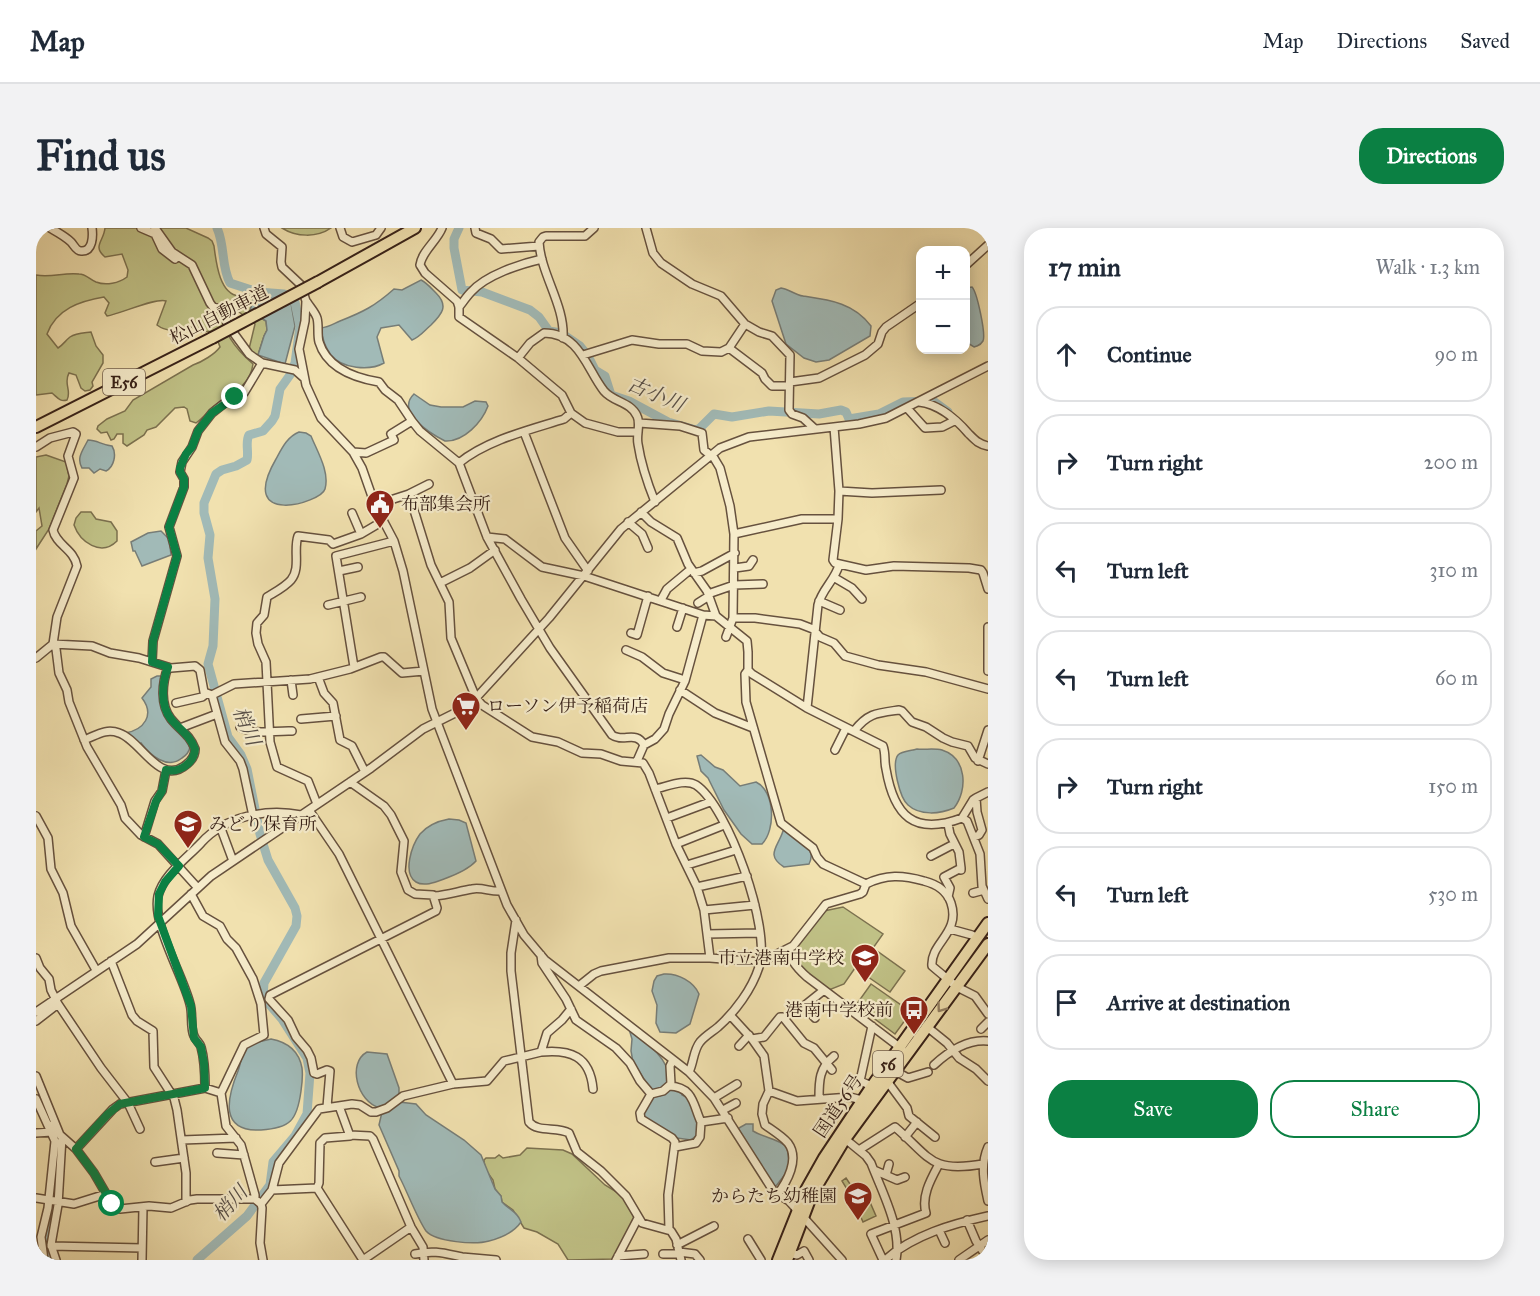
<!DOCTYPE html>
<html lang="en">
<head>
<meta charset="utf-8">
<style>
	body { margin:0; font-family:"IM FELL Great Primer","Noto Serif JP",serif; background:#f2f2f3; color:#1f2937 }
	.controls { position:absolute; right:18px; top:18px; display:grid; overflow:hidden; border-radius:12px; box-shadow:0 3px 15px #0003 }
	.controls button { width:54px; height:54px; display:grid; place-items:center; padding:0; border:0; border-bottom:2px solid #e0e1e3; background:#fff; color:#1f2937; font:30px sans-serif }
	.stop { position:absolute; width:18px; height:18px; margin:-14px; border:4px solid #0b8043; border-radius:50%; background:#fff }
	.stop.end { background:#0b8043; border-color:#fff; box-shadow:0 2px 6px #0008 }
	.list { margin:0; padding:0; list-style:none }
	h2 { display:flex; justify-content:space-between; align-items:center; height:78px; margin:0; padding:0 24px; font-size:26px }
	h2 small { font-size:20px; font-weight:400; color:#747a83 }
	.list li { display:grid; grid-template-columns:39px 1fr auto; gap:18px; align-items:center; box-sizing:border-box; height:96px; margin:0 12px 12px; padding:0 12px; border:2px solid #e0e1e3; border-radius:24px }
	.list b { display:block; font-size:22px; white-space:nowrap }
	.list em { font-size:20px; font-style:normal; color:#747a83 }
	.actions { display:flex; gap:12px; padding:18px 24px }
	.actions a { flex:1; padding:14px 0; border:2px solid #0b8043; border-radius:24px; text-align:center; font-size:21px; color:#0b8043 }
	.actions .main { background:#0b8043; color:#fff }
	.icon { flex:none; width:33px; height:33px; fill:none; stroke:currentColor; stroke-width:2; stroke-linecap:round; stroke-linejoin:round }
	.map { position:relative; flex:none; width:952px; height:1032px; overflow:hidden; border-radius:24px }
	header { display:flex; align-items:center; gap:36px; box-sizing:border-box; height:84px; padding:0 30px; background:#fff; border-bottom:2px solid #e0e1e3 }
	header strong { font-size:28px }
	nav { display:flex; gap:33px; margin-inline-start:auto; font-size:21px }
	.intro { display:flex; align-items:center; justify-content:space-between; box-sizing:border-box; height:144px; padding:0 36px }
	h1 { margin:0; font-size:42px }
	.button { padding:15px 27px; border-radius:24px; background:#0b8043; color:#fff; font-size:21px; font-weight:700 }
	main { display:flex; gap:36px; padding:0 36px }
	aside { flex:1; background:#fff; border-radius:24px; box-shadow:0 3px 15px #0003 }
	.map>svg:first-child { display:block }
	.green { fill:#c0c186; stroke:#7c714f; stroke-width:1.5 }
	.water { fill:#a1bab7; stroke:#777d77; stroke-width:1.5 }
	.lines { fill:none; stroke-linecap:round; stroke-linejoin:round }
	.river { stroke:#a1bab7; stroke-width:9 }
	.minor-casing { stroke:#66513e; stroke-width:10 }
	.highway-casing { stroke:#372118; stroke-width:14 }
	.minor { stroke:#f6eccb; stroke-width:7 }
	.highway { stroke:#f1e1af; stroke-width:10 }
	.highway-bridge-casing { stroke:#372118; stroke-width:14; stroke-linecap:butt }
	.highway-bridge { stroke:#f1e1af; stroke-width:10 }
	.oneway { stroke:#948164 }
	.route { stroke:#0b8043; stroke-width:8 }
	.labels { text-anchor:middle; stroke-width:4.5; stroke-linejoin:round; paint-order:stroke }
	.shield { fill:#f6eccb; stroke:#705e4e; stroke-width:1.5 }
	.shield-label { font-size:16px; font-weight:bold; fill:#372118 }
	.street-label { font-size:18px; fill:#372118; stroke:#f6eccb }
	.poi-label { font-size:18px; fill:#372118; stroke:#f6eccb; text-anchor:start }
	.water-label { font-size:20px; font-style:italic; fill:#574f48; stroke:#f6eccb }
</style>
</head>
<body>
<header>
<strong>Map</strong>
<nav><a>Map</a><a>Directions</a><a>Saved</a></nav>
</header>
<div class="intro"><h1>Find us</h1><a class="button">Directions</a></div>
<main>
<div class="map">
<svg width="952" height="1032" viewBox="0 0 952 1032">
	<rect width="100%" height="100%" fill="#f1e1af"/>
	<filter id="stains"><feTurbulence type="fractalNoise" baseFrequency=".00333" numOctaves="4"/><feColorMatrix values="0 0 0 0 .2 0 0 0 0 .09 0 0 0 0 .02 0 0 0 .5 -.17"/></filter>
	<radialGradient id="worn" r=".72"><stop offset=".6" stop-color="#630" stop-opacity="0"/><stop offset="1" stop-color="#630" stop-opacity=".3"/></radialGradient>
	<path class="green" d="M69,0H150L172,10L176,13L178,18C180,33 183,66 203,68C208,69 213,67 218,68L214,83L230,93L231,102L228,108L222,127H219L213,121L219,96L199,81H192L186,86C187,106 202,123 217,136C214,159 194,166 178,178C172,184 167,190 160,195L154,193L151,181L148,179L139,180L120,199L111,202L108,207L91,218L87,215V206H81L78,211L75,212L71,204L65,205L61,201L62,198L71,191L89,183L97,172L157,137C166,134 179,126 184,119L178,103L164,104L156,99C143,101 133,106 121,97L130,73C121,69 84,86 71,88L69,85L73,75L68,69C44,73 20,81 11,106L22,120C27,117 29,113 34,109C40,105 48,105 55,104L60,118L67,127V135L56,154L57,158L54,162L49,163L45,160L40,147L33,145C27,155 36,163 31,172C24,174 22,170 16,165L0,167V47C15,50 29,44 43,46C50,46 53,51 60,54C70,58 83,55 91,49L92,42L86,26L69,29C56,18 68,13 69,0Z
		M246,0H295C281,10 260,9 246,0Z
		M10,227L30,234L33,248L31,256L13,301L0,321V303L6,298L3,280L0,284V229Z
		M45,284H55L60,291L75,294L81,303V313C65,329 44,314 38,297L40,290Z
		M807,679L847,706L837,720L869,743L854,764L819,740L808,756L793,762L766,740L757,726L760,718L788,683Z
		M835,756L875,784L859,806L820,777Z
		M491,920L527,922L536,926L569,957L587,968L596,983L599,993L578,1031L532,1032L522,1016L501,1004L488,1000L477,982L466,974L465,968L459,961L457,952L449,941L448,932L450,930H459L463,927L467,930L484,927Z
		M810,950L820,965L826,962L828,966L830,965L840,988L827,994L817,971L806,953Z"/>
	<path class="water" d="M385,52C391,55 395,60 400,65C413,78 406,86 395,97C388,103 384,109 376,112L363,97L345,100L341,109L348,135C334,143 306,141 295,127C289,119 286,109 285,100C293,99 297,96 304,93C327,84 339,78 358,61L366,62Z
		M936,59C941,64 950,106 947,113C944,118 943,117 938,119L930,114V60Z
		M745,60C753,61 759,67 767,68C794,72 818,75 835,98L834,108L793,132L780,134L768,130L750,116L736,73L740,62Z
		M218,68L244,69L255,75L259,98L249,136L222,127L228,108L231,102L230,93L214,83Z
		M378,166L394,177L405,179H427L439,173L450,174L452,178C446,194 428,214 409,213C395,206 359,184 378,166Z
		M263,204L270,205L275,208C281,223 294,244 289,261C285,275 200,300 240,231C246,220 251,209 263,204Z
		M52,212C61,212 66,217 76,218C81,226 78,239 70,243L64,241L58,245L53,240H46C40,230 47,222 52,212Z
		M125,303L133,311L135,327L106,338L99,323H97L95,314L112,305Z
		M121,448H126L127,473L154,519C153,524 151,527 146,530C131,542 114,527 105,515L103,516L89,505C108,502 119,487 106,470L115,459V451Z
		M881,521C888,522 898,520 906,522C931,530 932,562 918,580C904,586 884,588 872,577C864,570 855,536 862,527C866,523 875,523 881,521Z
		M665,527L679,539L687,542L704,558L720,554C739,563 740,602 726,616H716L705,606L688,582L672,550L665,543L661,528Z
		M413,591L423,592L430,595L440,633C432,642 419,647 408,651C400,654 388,659 380,654C366,645 376,617 384,606C391,598 402,593 413,591Z
		M749,602C761,610 782,619 773,636L748,639C729,627 742,619 747,603Z
		M628,746C642,745 658,754 663,766L654,796L640,805L624,804L620,795L621,777L616,763L618,753L621,748Z
		M593,801C610,814 633,830 634,853L627,861L615,862L597,834L595,823L596,811Z
		M235,811C251,814 263,823 266,840C267,848 266,856 265,863C261,893 254,900 225,902C183,904 191,870 202,843C205,835 206,824 210,817Z
		M331,824L351,826L363,860V868L344,880C321,874 311,835 331,824Z
		M635,861L644,863L646,867L652,870L662,896V906L655,912L641,910L607,889L606,883L615,869L624,868Z
		M363,874L380,876L390,887L428,912L445,927L459,961L465,968L466,974C473,982 481,983 485,994C478,1004 465,1010 453,1013C439,1017 400,1014 390,1003C381,990 371,963 363,948V943L343,897L346,884Z
		M710,896H717V903C728,910 741,910 751,919L754,940L740,958H738L703,902V900Z"/>
	<g class="lines">
		<path class="river" d="M423,0L418,11V20L426,62L446,64L494,82L503,89L513,103L525,105L544,118L552,128L559,142L569,148L575,167L593,173L632,194L660,202L664,200L678,186L696,189L733,183L783,186L805,182L810,184L813,191L843,186L867,174L897,173L912,184
			M15,1032L11,1019L10,1011L20,966
			M161,1032L211,988L234,957L237,934L259,908L271,886L274,845L271,830L246,791L227,769L228,755L260,698L261,688L259,680L232,632L224,606L211,541L205,527L192,509L172,436L177,418L179,371L172,330L174,307L168,285V275L180,246L186,242L200,238L211,232C213,224 209,214 213,207L227,203L236,193L239,188L244,161L254,147L259,135L264,98L259,74L248,66L222,64L194,55C185,38 189,17 181,0"/>
		<g class="minor-casing">
			<path id="minor" d="M14,0C21,4 29,8 35,14C38,17 40,23 45,23C57,24 57,8 56,0
				M105,0L119,6L126,21L139,31
				M119,0L136,24L156,37L174,75L177,79L188,82L191,96L213,126L226,135L259,142L268,150
				M228,0L230,6L246,19L245,34L246,39L265,57L270,73L269,93L263,121L270,157L285,190L317,224L326,240L339,277L358,313L367,343L396,481L471,677L488,707L509,732L653,844L678,870L738,964L753,973L761,982L806,1032
				M304,0L307,9L316,14L340,7L345,0
				M406,0C401,13 386,23 384,37L389,45L421,73L423,79V89L482,130L526,167L535,185L549,195L582,204H600
				M439,0L440,5L455,11L465,21L503,18
				M610,0L617,25L625,35L656,56L685,68L709,96L723,104L736,108L754,127L753,182L756,186L767,190L779,201
				M930,37L952,17
				M271,74C274,79 279,84 281,90C283,97 281,106 283,114C291,140 319,150 343,154L349,162L362,172L376,193
				M423,79C427,74 431,68 435,64C450,47 484,36 506,31
				M527,110C529,77 505,47 503,14L507,9L510,8H549L558,0
				M693,120L726,145L729,151L736,158H753
				M547,127L596,112L623,116H651L666,123L685,124L693,120L709,96
				M482,130L494,115L508,105C544,105 551,142 568,163C577,174 595,174 601,188C605,196 600,207 602,216C605,236 611,254 619,274
				M754,154L783,150L829,127L842,116L846,104L850,99L885,75
				M883,174C902,176 920,191 932,205C939,212 942,216 952,218
				M871,180L889,200L906,199L918,193
				M603,195L644,198L666,205L668,222L678,230L684,240L694,278L698,306
				M798,199L803,263L802,291L797,332L799,335L830,342L858,338L933,340L945,342L947,345L952,361
				M488,204L529,310L552,343
				M0,219L14,210L37,204L40,206L32,228L38,250L17,302C20,317 38,321 41,338L21,389L17,416L20,421L23,445L31,462L33,474L51,519L85,577L89,590L105,607L122,616L161,659
				M317,224L330,225L358,212L355,206L376,193L384,203L423,235L451,309L485,371L514,420L576,507C587,515 600,502 608,517
				M423,235C451,212 493,202 528,191L535,185
				M803,263L836,265L905,262
				M373,266L395,337L413,374L415,410L440,470L446,477L496,509L522,514L546,525L565,526L585,533L607,535L613,545L640,616L661,659L668,682L674,730
				M339,277L373,266L393,256
				M605,284L615,294L641,310L652,336L671,363L680,388L711,413L712,424V442L709,446L710,474L745,595L777,620L781,629L787,636L830,656
				M316,285L325,306
				M592,294L606,306L612,320
				M451,309L469,311L506,339L548,348L667,387L680,388
				M699,340L713,338L717,332
				M303,343L322,339
				M658,345L666,343L699,325
				M799,350L816,360L826,371
				M404,355L434,340L459,322
				M672,366L698,357L727,356
				M625,372L631,361L655,341
				M783,373L804,382
				M662,375L673,368
				M292,377L325,369
				M697,390H719L764,396L777,401L784,409L798,415L809,428L842,437L890,444L952,461
				M641,399L647,380
				M952,399V443
				M595,405L601,407L612,368
				M690,409L697,390L698,306L766,291H802
				M590,422L606,429L627,445L649,452
				M0,430L17,416L56,418L74,425L103,430L135,440L159,438L164,442L168,464L176,467
				M116,434L117,413L141,328L133,299L148,259V251L144,244L146,234L156,219L162,203L176,185L190,174L208,165L226,135
				M318,439L300,328L358,313
				M712,442L716,446L771,480L847,518C850,526 848,533 850,541C858,588 878,608 926,590L931,593L944,626L946,658L952,671
				M282,449L288,465L297,475L304,512L316,518L329,544
				M255,452L257,467
				M644,462L679,485L717,500
				M176,467L198,456L274,451L314,441L345,429H348L366,445L388,443
				M176,467L189,514L204,533L207,541L217,588
				M140,475L166,469L170,466
				M771,480L782,377C786,361 799,352 803,337
				M265,491L300,488
				M204,499C219,508 239,502 256,503
				M144,500L181,486
				M818,503C832,485 841,485 863,482L866,483L876,494L890,499L907,510L916,514L932,518L939,530L952,536
				M48,512C61,507 70,500 83,505C105,512 124,560 151,536C156,532 159,528 159,521C154,507 144,502 135,491C124,477 126,455 132,439
				M799,522L810,500
				M601,533L608,517L619,511L628,501L633,486L649,453L667,387
				M942,533L952,502
				M619,561C630,559 649,550 660,557C692,578 736,702 723,739C716,761 699,784 682,799C676,804 669,808 664,814C657,823 658,834 653,844
				M281,576L272,553L241,539L234,514L230,434L222,416L220,405L221,395L228,387L231,369C239,364 249,359 255,352C265,340 257,322 262,308L293,312L297,316L325,306L347,293
				M273,582L303,626L417,856
				M0,588L12,610L15,641L27,665L35,698L60,742
				M631,590L674,574
				M926,590L937,572L940,570
				M912,596L914,606L923,624L925,640
				M184,598L197,633
				M108,609L119,573L126,563L130,542
				M938,609L943,607L946,602L941,584L940,570L952,564
				M640,616L688,597
				M895,628L918,616
				M651,637L700,622
				M661,659L711,648
				M937,665L948,662
				M155,666L167,688L184,698L191,711L200,720L217,751L225,776L228,807L208,817L185,865
				M398,668C412,667 423,663 436,661C446,659 455,664 465,663
				M912,669L914,660L908,649L925,640V642
				M668,682L719,677
				M480,692L475,725V743L493,894C502,905 521,898 533,905L541,924L565,943L590,968L606,995L635,1003L640,1011L645,1032
				M914,701L936,707
				M671,706L723,705
				M753,721C753,732 763,742 771,749L866,821
				M505,727L506,735L530,771L540,792L580,820L594,835L604,853L615,866L627,863L635,856L634,838L637,832
				M0,730L4,740L13,751L15,762L22,776L0,793
				M75,733L96,787L101,793L117,803L118,839L138,870L141,882L150,945V974
				M543,758L558,746L565,743L633,730H674L725,734L757,718L790,676L824,666L827,664L830,656C850,646 867,647 888,653C900,656 911,663 915,675C925,705 894,715 896,738L921,759L939,768L952,786
				M22,776L65,840L92,875L104,901
				M0,784L101,716L175,648L335,540L387,501L421,484L440,470L513,390L585,301L684,220L713,209L823,196L850,190L952,138
				M694,787L716,811L728,828L733,863L727,876L726,886L729,897C736,902 746,908 752,915C764,931 751,954 741,967
				M779,790L768,778L788,762
				M890,798L911,815L923,830L940,841L952,853
				M945,801L952,794
				M716,811L728,809L744,789H747L768,815L778,820L796,842
				M703,818L713,807
				M505,824C534,821 554,828 557,861
				M898,837C912,824 932,811 952,813
				M859,843L872,850L892,844
				M0,848L24,907
				M851,853L871,880L873,888L899,909
				M633,858C658,859 657,877 665,894L692,890
				M836,858L824,853L836,798
				M733,863L761,873L814,869L826,872
				M615,866L604,885L605,891L636,910L639,914L632,967L633,1001
				M678,870L701,856
				M783,870C783,853 783,840 798,828
				M0,871L19,913L12,980L5,1009L8,1032
				M291,879L294,843L291,842L281,846L278,845L275,830L271,822L260,809L252,792L233,771L234,767L400,683L401,680L397,667L379,666L372,662L365,644L368,613L355,587L348,578L314,554
				M687,882L700,875
				M13,897L40,921L58,945L76,976L84,981L113,978L135,980L154,972L161,971H219L225,976L226,980L224,1015L227,1032
				M0,905L16,904
				M314,907L334,908L337,911L375,999L387,1019L388,1032
				M869,909L881,894
				M808,910L830,928L835,935C846,964 866,1000 860,1032
				M146,912L200,910
				M639,919L660,915L664,909L665,894
				M952,919C944,937 948,955 952,973
				M40,921L77,881L84,876L169,860
				M823,922L859,899C895,930 894,945 947,936
				M181,925L208,927
				M119,934L148,930
				M838,942L861,952L869,949
				M850,947L853,936
				M281,960L283,955L284,915L289,910L314,908L303,878
				M236,962L281,960L327,1032
				M0,970L38,976L70,966
				M219,971V967L205,917L190,898L185,865L169,860C169,847 169,833 165,819C164,815 160,813 158,808C154,799 157,786 154,776C147,747 116,697 122,668C127,647 151,630 165,615C189,588 231,580 265,587
				M225,976L236,962L243,935L283,881L316,876L324,877L335,884H340L351,880L367,868L417,856L451,853L468,833L505,824L511,805L526,792L535,781
				M931,992L940,1013L952,1031
				M903,1002L909,1015
				M712,1011L725,1032
				M641,1017L678,998
				M15,1018L106,1020
				M643,1024L659,1026L664,1032
				M753,1025L761,1027L768,1023L773,1032
				M379,1026C398,1022 407,1025 426,1029C437,1030 449,1031 460,1032
				M627,1026H644
				M582,1028L608,1026
				M20,1032L15,1017L22,977L26,909
				M106,1032L107,979
				M327,1032L375,999
				M580,1032L602,990
				M847,1032L835,1006L890,985C885,968 895,951 903,936
				M849,1032C877,1007 916,996 952,988
				M923,1032L952,1012"/>
		</g>
		<g class="highway-casing">
			<path id="highway" d="M282,54L379,0
				M0,199L176,110
				M742,1032L770,962L788,930L836,858L952,695
				M751,1032L776,966L809,911L952,716"/>
		</g>
		<use href="#minor" class="minor"/>
		<use href="#highway" class="highway"/>
		<g class="highway-bridge-casing">
			<path id="highway-bridge" d="M176,110L282,54"/>
		</g>
		<use href="#highway-bridge" class="highway-bridge"/>
	</g>
	<defs><path id="oneway-chevron" d="M-2-3.5L2.5 0L-2 3.5" fill="none" stroke-width="1.6" stroke-linecap="round" stroke-linejoin="round" transform="scale(1.5)"/></defs>
	<use class="oneway" href="#oneway-chevron" transform="translate(905 780) rotate(126)"/>
	<g class="lines">
		<path class="route" d="M76,976L58,945L40,921L72,886L84,876L169,860L168,835L165,819L158,810L155,778L122,688L123,666L129,654L143,638L122,616L108,609L120,573L126,563L130,542C144,545 158,535 159,521C154,507 144,502 135,491C124,477 126,455 132,439L116,434L117,413L141,328L133,299L148,259V251L144,244V240L150,226L156,219L162,203L176,185L199,169"/>
	</g>
	<defs>
		<g id="civic-pin" transform="scale(1.5)"><path d="M0 17L-7.5 6A9.5 9.5 0 1 1 7.5 6Z" fill="#8f2418" stroke="#f6eccb"/><path d="M-.6-6.5H3V-4.5H.6V-3L4-1V1h2V6H-6V1h2V-1L-.6-3ZM-1.2 2.5V6h2.4V2.5Z" fill="#fff"/></g>
		<g id="supermarket-pin" transform="scale(1.5)"><path d="M0 17L-7.5 6A9.5 9.5 0 1 1 7.5 6Z" fill="#8f2418" stroke="#f6eccb"/><path d="M-6-5.5h2.5l.6 2H6L4.5 2H-2.5L-4.4-4H-6ZM-1.5 3.2a1.3 1.3 0 1 0 .1 0ZM3 3.2a1.3 1.3 0 1 0 .1 0Z" fill="#fff"/></g>
		<g id="school-pin" transform="scale(1.5)"><path d="M0 17L-7.5 6A9.5 9.5 0 1 1 7.5 6Z" fill="#8f2418" stroke="#f6eccb"/><path d="M0-5L7-2L0 1L-7-2ZM-4 1L0 2.5L4 1V4Q0 6-4 4Z" fill="#fff"/></g>
		<g id="bus-pin" transform="scale(1.5)"><path d="M0 17L-7.5 6A9.5 9.5 0 1 1 7.5 6Z" fill="#8f2418" stroke="#f6eccb"/><path d="M-5-6H5V4H4V6H2V4H-2V6H-4V4H-5ZM-3.5-4V0h7V-4ZM-3.5 1.2v1.5H-2V1.2ZM2 1.2v1.5H3.5V1.2Z" fill="#fff"/></g>
	</defs>
	<g fill-rule="evenodd">
		<use href="#civic-pin" x="344" y="276"/>
		<use href="#supermarket-pin" x="430" y="478"/>
		<use href="#school-pin" x="152" y="596"/>
		<use href="#school-pin" x="829" y="730"/>
		<use href="#bus-pin" x="878" y="782"/>
		<use href="#school-pin" x="822" y="968"/>
	</g>
	<g class="labels">
		<g class="shield">
			<rect x="67" y="141" width="42" height="26" rx="4.5"/>
			<rect x="837" y="823" width="30" height="26" rx="4.5"/>
		</g>
		<g class="shield-label">
			<text x="88" y="160">E56</text>
			<text x="852" y="842">56</text>
		</g>
		<g class="street-label">
			<text transform="translate(183 87) rotate(-27)" y="6">松山自動車道</text>
			<text transform="translate(802 878) rotate(-56)" y="6">国道56号</text>
		</g>
		<g class="poi-label">
			<text x="365" y="282">布部集会所</text>
			<text x="451" y="484">ローソン伊予稲荷店</text>
			<text x="173" y="602">みどり保育所</text>
			<text x="808" y="736" text-anchor="end">市立港南中学校</text>
			<text x="857" y="788" text-anchor="end">港南中学校前</text>
			<text x="801" y="974" text-anchor="end">からたち幼稚園</text>
		</g>
		<g class="water-label">
			<text transform="translate(620 166) rotate(23)" y="7">古小川</text>
			<text transform="translate(211 498) rotate(67)" y="7">梢川</text>
			<text transform="translate(194 975) rotate(-47)" y="7">梢川</text>
		</g>
	</g>
	<rect width="100%" height="100%" filter="url(#stains)"/>
	<rect width="100%" height="100%" fill="url(#worn)"/>
</svg>
<div class="controls">
<button>+</button>
<button>−</button>
</div>
<div class="stop" style="left:76px;top:976px"></div>
<div class="stop end" style="left:199px;top:169px"></div>
</div>
<aside>
<h2>17 min<small>Walk · 1.3 km</small></h2>
<ul class="list">
<li><svg class="icon" aria-label="ahead" viewBox="0 0 24 24"><path d="M12 20V5M6 11l6-6 6 6"/></svg><div><b>Continue</b></div><em>90 m</em></li>
<li><svg class="icon" aria-label="right" viewBox="0 0 24 24"><path d="M7 20v-9h11M14 6l5 5-5 5"/></svg><div><b>Turn right</b></div><em>200 m</em></li>
<li><svg class="icon" aria-label="left" viewBox="0 0 24 24"><path d="M17 20v-9H6M10 6l-5 5 5 5"/></svg><div><b>Turn left</b></div><em>310 m</em></li>
<li><svg class="icon" aria-label="left" viewBox="0 0 24 24"><path d="M17 20v-9H6M10 6l-5 5 5 5"/></svg><div><b>Turn left</b></div><em>60 m</em></li>
<li><svg class="icon" aria-label="right" viewBox="0 0 24 24"><path d="M7 20v-9h11M14 6l5 5-5 5"/></svg><div><b>Turn right</b></div><em>150 m</em></li>
<li><svg class="icon" aria-label="left" viewBox="0 0 24 24"><path d="M17 20v-9H6M10 6l-5 5 5 5"/></svg><div><b>Turn left</b></div><em>530 m</em></li>
<li><svg class="icon" aria-label="arrive" viewBox="0 0 24 24"><path d="M6 21V4h12l-3 4 3 4H6"/></svg><div><b>Arrive at destination</b></div></li>
</ul>
<div class="actions"><a class="main">Save</a><a>Share</a></div>
</aside>
</main>
</body>
</html>
